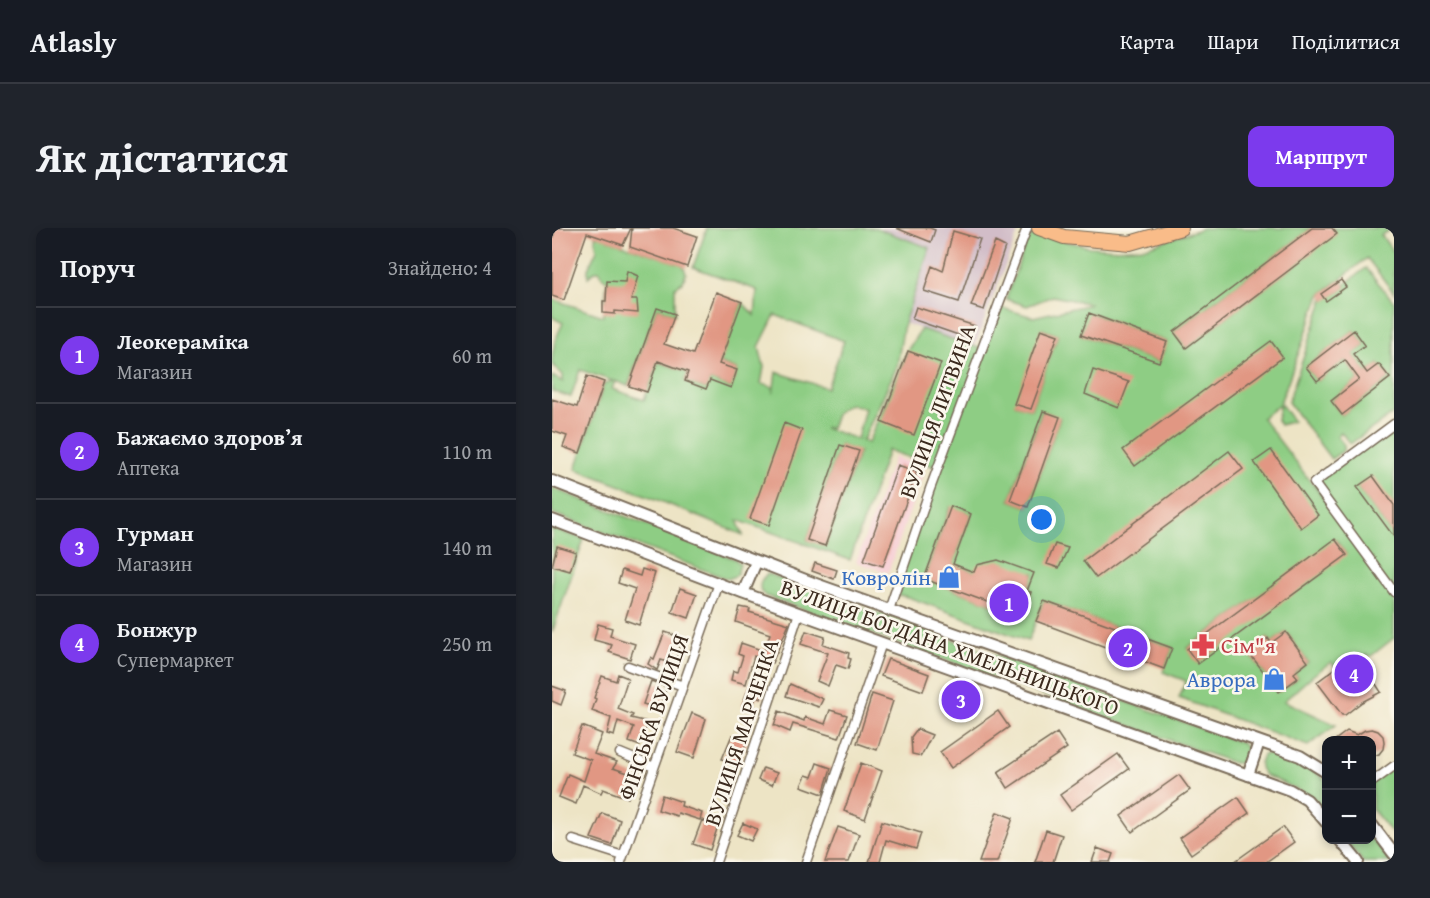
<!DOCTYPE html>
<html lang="uk">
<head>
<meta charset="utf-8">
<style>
	body { margin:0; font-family:"Gentium Book Plus",serif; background:#20242c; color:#f1f3f6 }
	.controls { position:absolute; right:18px; bottom:18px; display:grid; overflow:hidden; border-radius:12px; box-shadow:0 3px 9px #0003 }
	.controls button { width:54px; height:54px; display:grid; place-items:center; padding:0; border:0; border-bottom:2px solid #363941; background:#171b24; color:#f1f3f6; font:30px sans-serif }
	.you { position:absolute; left:490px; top:292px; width:21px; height:21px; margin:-15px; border:4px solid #fff; border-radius:50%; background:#1a73e8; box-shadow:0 0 0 9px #1a73e833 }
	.badge { display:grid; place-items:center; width:39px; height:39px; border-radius:50%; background:#7c3aed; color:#fff; font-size:20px; font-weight:700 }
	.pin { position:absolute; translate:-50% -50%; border:3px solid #fff; box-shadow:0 2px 6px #0006 }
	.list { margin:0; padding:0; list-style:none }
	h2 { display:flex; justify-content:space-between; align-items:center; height:78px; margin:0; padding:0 24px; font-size:26px }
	h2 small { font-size:20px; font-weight:400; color:#9ea1a6 }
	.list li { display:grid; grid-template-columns:39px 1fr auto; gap:18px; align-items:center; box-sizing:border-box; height:96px; padding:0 24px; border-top:2px solid #363941 }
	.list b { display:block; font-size:22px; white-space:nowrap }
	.list p { margin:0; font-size:20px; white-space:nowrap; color:#9ea1a6 }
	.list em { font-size:20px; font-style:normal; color:#9ea1a6 }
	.map { position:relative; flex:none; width:842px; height:634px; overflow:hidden; border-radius:12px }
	header { display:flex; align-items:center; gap:36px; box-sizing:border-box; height:84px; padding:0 30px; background:#171b24; border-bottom:2px solid #363941 }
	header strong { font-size:28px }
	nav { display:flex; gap:33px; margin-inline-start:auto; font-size:21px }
	.intro { display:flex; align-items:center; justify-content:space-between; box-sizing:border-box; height:144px; padding:0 36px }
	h1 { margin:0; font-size:42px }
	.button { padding:15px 27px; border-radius:12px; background:#7c3aed; color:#fff; font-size:21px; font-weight:700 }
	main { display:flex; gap:36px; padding:0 36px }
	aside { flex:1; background:#171b24; border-radius:12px; box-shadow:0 3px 9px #0003 }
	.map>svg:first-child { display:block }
	.built { fill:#f7cfd5 }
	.industrial { fill:#d2bdc8 }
	.green { fill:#8ecd84; stroke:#647c51; stroke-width:1.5; fill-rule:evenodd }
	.building { fill:#e19783 }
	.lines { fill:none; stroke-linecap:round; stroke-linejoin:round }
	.minor-casing { stroke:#796b58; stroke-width:11 }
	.tertiary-casing { stroke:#796b58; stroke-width:14 }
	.primary-casing { stroke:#796b58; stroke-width:16 }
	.minor { stroke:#fff; stroke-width:8 }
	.tertiary { stroke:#fff; stroke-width:10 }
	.primary { stroke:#f9bc89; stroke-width:14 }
	.labels { text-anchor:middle; stroke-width:5; stroke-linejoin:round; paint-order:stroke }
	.street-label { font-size:22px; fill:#3b2a1e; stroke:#fbf7ec }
	.shop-label { font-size:22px; fill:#366cbe; stroke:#fbf7ec; text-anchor:end }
	.health-label { font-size:22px; fill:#be3a42; stroke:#fbf7ec; text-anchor:start }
</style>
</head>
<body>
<header>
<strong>Atlasly</strong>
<nav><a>Карта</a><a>Шари</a><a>Поділитися</a></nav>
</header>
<div class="intro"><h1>Як дістатися</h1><a class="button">Маршрут</a></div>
<main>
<aside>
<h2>Поруч<small>Знайдено: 4</small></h2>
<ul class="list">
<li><span class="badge">1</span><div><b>Леокераміка</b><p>Магазин</p></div><em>60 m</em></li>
<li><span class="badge">2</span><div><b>Бажаємо здоровʼя</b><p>Аптека</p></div><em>110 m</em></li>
<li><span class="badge">3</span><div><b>Гурман</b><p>Магазин</p></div><em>140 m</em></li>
<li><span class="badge">4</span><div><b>Бонжур</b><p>Супермаркет</p></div><em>250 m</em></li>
</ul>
</aside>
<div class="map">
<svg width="842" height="634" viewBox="0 0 842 634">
	<rect width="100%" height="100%" fill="#fbf7ec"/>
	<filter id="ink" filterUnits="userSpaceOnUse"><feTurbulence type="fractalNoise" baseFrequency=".0167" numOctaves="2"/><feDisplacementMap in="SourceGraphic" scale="12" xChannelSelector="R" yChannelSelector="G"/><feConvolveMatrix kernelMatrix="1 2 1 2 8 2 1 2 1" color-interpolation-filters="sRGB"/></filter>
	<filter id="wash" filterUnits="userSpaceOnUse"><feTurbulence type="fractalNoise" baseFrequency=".008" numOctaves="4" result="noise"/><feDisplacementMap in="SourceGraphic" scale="24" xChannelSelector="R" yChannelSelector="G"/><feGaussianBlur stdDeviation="1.35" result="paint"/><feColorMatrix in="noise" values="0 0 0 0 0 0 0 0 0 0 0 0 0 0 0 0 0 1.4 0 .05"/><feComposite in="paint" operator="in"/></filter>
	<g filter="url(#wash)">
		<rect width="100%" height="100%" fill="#ede4c5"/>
		<path class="built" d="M342,229L373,240L336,345L304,334Z"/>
		<path class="industrial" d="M324,0H463L467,2L422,119L352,95L378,20Z"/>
		<path class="green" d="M155,0H324L378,20L352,95L345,138L311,212H308L316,215L355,123L369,101L430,121L446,79L481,89L539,76L501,68L475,78L454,71L475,12L483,6L538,19L563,21L594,19L651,0H760L622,104L634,120L784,6L780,0H841L829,7L842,25V65L815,30L768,67L728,175L741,193L728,197L725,192L728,176L710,190L787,291L762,255L842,196V277L806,260L842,309V410L819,428L814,427L816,433L783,439L779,434L760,448L732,473L784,497L756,518L627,470L634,453L611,444L620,420L492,373L476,413L356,369L342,366L386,240L336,222L298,332L185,292L191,307L104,271L24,241L52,156L61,153L28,142L19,169L0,163V148L11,154V147L0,136C0,121 4,108 11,95L0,89V71L51,88L55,53L50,49L48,43H43L36,49V41L45,22L43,7L131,37L134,45L131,54L123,59V86L105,80L76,158L63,153L60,161L92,172L106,134L136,144L133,153L154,161L158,152L179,160L185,142L167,135L190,74L203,88L205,62L141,39ZM538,85L615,114L607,134L529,107ZM223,87L292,113L275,160L224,144L221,166V159L209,156L212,139L207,119ZM490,101L506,107L479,181L463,176ZM297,176L313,180L305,211L272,200H279L285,184ZM490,183L508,190L476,279L458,272ZM288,217L307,224L273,318L255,312ZM398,279L419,286L401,336L422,344L482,345L475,363L479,365L471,387L372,351ZM784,312L794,326L646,435L635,420ZM734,404L756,434L742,445L746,450L727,464L697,425L716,410L719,415Z
			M814,40L842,74V185L798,216L789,204L785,208L792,217V222L779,231L736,174L772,70L774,72L794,59L793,56ZM802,102L813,117L801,126L815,145L827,136L838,150L790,187L779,173L807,151L793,132L765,153L754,139Z
			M0,260L183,331L188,336L185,347L176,351L0,285Z
			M0,301L32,311L0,405Z
			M216,346L690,515L694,519L693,530L688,535H682L214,368L209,364C207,356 208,351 216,346Z
			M719,525C738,532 760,538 774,553V587L760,568L713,547C706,540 707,536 711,527Z
			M842,538V607L820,581V554Z
			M820,610L838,634H811L793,612H820Z"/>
		<g id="blocks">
			<path class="building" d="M4,0H79L71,17L35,5L12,72L0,68V12Z
				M80,0H121L145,8L135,39L78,19Z
				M344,0H378L383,2L379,14Z
				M760,0H780L785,6L634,120L622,104Z
				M401,3L428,11L407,74L372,63L380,38L391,43Z
				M443,14L453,19L432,82L419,78Z
				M75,43L86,48L79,72H85L86,85L63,83V86L51,85V73H54L55,53L73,54Z
				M789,52L794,59L774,73L769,66Z
				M164,64L190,74L167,136L185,142L179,160L158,152L154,161L133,153L136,144L106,133L95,164L77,158L105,80L123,86L112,116L141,126Z
				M364,79L423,98L418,111L360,91Z
				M537,85L615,114L607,134L529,107Z
				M489,101L506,107L479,181L462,176Z
				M802,102L813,117L801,126L815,145L827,136L838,150L790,187L779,173L807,151L793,132L765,153L754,139Z
				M719,113L731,129L583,238L571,222Z
				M356,123L389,135L362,207L329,194Z
				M541,142L577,154L567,180L533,166Z
				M35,148L52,154L28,225L11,219L15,208L0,203V171L25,179Z
				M491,183L508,189L476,279L458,272Z
				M232,195L250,202L217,297L198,291Z
				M288,217L307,223L273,318L255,312Z
				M719,222L766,287L749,300L702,234Z
				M677,223L691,241L544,350L531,333Z
				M346,237L365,244L331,338L312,332Z
				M821,248L842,277V309L805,259Z
				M399,278L419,286L401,336L422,344L425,337L446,332L482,345L475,363L479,364L471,387L372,351Z
				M783,311L795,327L646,436L635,421Z
				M503,316L516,320L507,340L495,336Z
				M5,318L24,324L18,343L0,338Z
				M263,335L285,342L282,351L260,343Z
				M90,341L103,345L87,397L73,392L83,361L66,355L70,342L88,348Z
				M128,360L145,366L137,390L120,384Z
				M492,373L620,420L612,441L484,393Z
				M188,379L198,381L197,384L237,396L220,435L202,428L194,456L179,452L181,443L186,444L191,428L186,426L189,415L212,423L218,406L184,394Z
				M46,396L60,400L58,408L83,416L78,431L57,424L60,417L42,412Z
				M254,403L273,409L271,416L297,425L296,430L299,431L296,441L284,437L276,458L265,453L276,425L249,416Z
				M113,404L130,410L122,436L109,432L105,442L96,436L99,429L102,431Z
				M734,404L756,434L742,445L746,450L727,464L697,425L716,410L719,415Z
				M336,431L377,446L371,463L329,448Z
				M809,433L829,464L810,474L793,487H790L765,454L784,440L789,445Z
				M66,446L76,450L66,481L81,487L79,490L96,494L88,518L77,514L82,499L66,493L62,508L55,506L59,490L40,483L44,471L42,470L50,448L64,453Z
				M99,453L115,459L107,481L91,476Z
				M199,454L213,458L209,471L204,469L200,481L190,477Z
				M238,456L271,471L267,479L234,468Z
				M0,458L14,463L9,477L0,473Z
				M400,463L421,470L417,482L396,475Z
				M320,466L341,473L325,522L305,515Z
				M278,482L295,487L287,510L241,496L238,504L222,497L227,483L252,493L253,489L273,496Z
				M446,483L457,499L399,540L388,524Z
				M140,485L154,491L142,530L125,524Z
				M30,498L50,506L42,526L65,534L61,540L82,547L76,570L51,561L49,565L31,557L24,576L7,569L16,546L32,553L39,532L20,525Z
				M365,501L380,507L369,528L360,526L359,509Z
				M820,501L826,503L831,508L832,514L831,521L827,526L819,529V513H782L795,503L805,507L813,502Z
				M505,505L515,520L456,560L446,544Z
				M180,507L196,512L186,536L170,531Z
				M566,526L577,541L519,582L508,567Z
				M265,535L279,540L271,566L249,558L254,547L260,549Z
				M309,535L330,543L313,591L292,583Z
				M211,540L225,545L220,557L206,552Z
				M627,547L638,562L580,604L569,588Z
				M110,567L130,574L129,578L150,585L148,592L126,585L125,588L106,582Z
				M686,569L697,585L639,626L628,610Z
				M445,584L461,590L445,634H427Z
				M50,585L68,592L60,617L39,610Z
				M150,592L166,598L158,622L141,616Z
				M330,593L369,605L364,621L334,612L328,634H317Z
				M191,595L205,601L199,613L185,607Z
				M286,599L307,606L297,634H273Z
				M731,599L742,614L714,634H682Z
				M494,602L510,607L501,634H483Z
				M545,620L561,626L558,634H540Z"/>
		</g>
	</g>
	<g filter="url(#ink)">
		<use href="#blocks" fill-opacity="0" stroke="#796b58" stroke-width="1.5"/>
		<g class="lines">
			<g class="minor-casing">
				<path id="minor" d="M842,196L762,255L842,364
					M337,382L378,261L475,0
					M76,438L131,458
					M68,525L102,539
					M820,554L842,538
					M21,612L71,628
					M69,634L167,355
					M164,634L247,385
					M254,634L330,415"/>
			</g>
			<g class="tertiary-casing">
				<path id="tertiary" d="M0,253L261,355L748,528L774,544
					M0,292L191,365L738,562L755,572L774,594
					M191,365L204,334
					M696,547L707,514
					M820,597L842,626
					M788,612L806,634"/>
			</g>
			<g class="primary-casing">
				<path id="primary" d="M487,0L512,9L578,15L629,0"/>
			</g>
			<use href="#minor" class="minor"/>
			<use href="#tertiary" class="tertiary"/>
			<use href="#primary" class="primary"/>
		</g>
	</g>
	<defs>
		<g id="shop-bare" transform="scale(1.8)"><path d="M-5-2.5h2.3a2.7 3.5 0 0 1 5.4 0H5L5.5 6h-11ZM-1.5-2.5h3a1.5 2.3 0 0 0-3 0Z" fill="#3f7fe0" stroke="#fbf7ec" stroke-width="2.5" paint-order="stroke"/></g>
		<g id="pharmacy-bare" transform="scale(1.8)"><path d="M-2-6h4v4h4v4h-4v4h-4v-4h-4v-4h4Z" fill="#e0444e" stroke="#fbf7ec" stroke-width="2.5" paint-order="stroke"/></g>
	</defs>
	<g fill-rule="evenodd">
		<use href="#shop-bare" x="397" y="349"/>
		<use href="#pharmacy-bare" x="651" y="417"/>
		<use href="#shop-bare" x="722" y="451"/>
	</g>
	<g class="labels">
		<g class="street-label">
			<text transform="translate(385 183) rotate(-70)" y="8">ВУЛИЦЯ ЛИТВИНА</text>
			<text transform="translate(398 419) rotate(20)" y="8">ВУЛИЦЯ БОГДАНА ХМЕЛЬНИЦЬКОГО</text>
			<text transform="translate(101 489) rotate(-71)" y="8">ФІНСЬКА ВУЛИЦЯ</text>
			<text transform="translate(189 504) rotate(-72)" y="8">ВУЛИЦЯ МАРЧЕНКА</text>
		</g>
		<g class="shop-label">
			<text x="379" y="357">Ковролін</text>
			<text x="704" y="459">Аврора</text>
		</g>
		<g class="health-label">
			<text x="669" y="425">Сім"я</text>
		</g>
	</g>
</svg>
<div class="controls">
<button>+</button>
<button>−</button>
</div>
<div class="you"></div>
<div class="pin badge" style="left:457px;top:375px">1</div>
<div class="pin badge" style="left:576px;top:420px">2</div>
<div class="pin badge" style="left:409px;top:472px">3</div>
<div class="pin badge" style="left:802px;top:446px">4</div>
</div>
</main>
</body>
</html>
